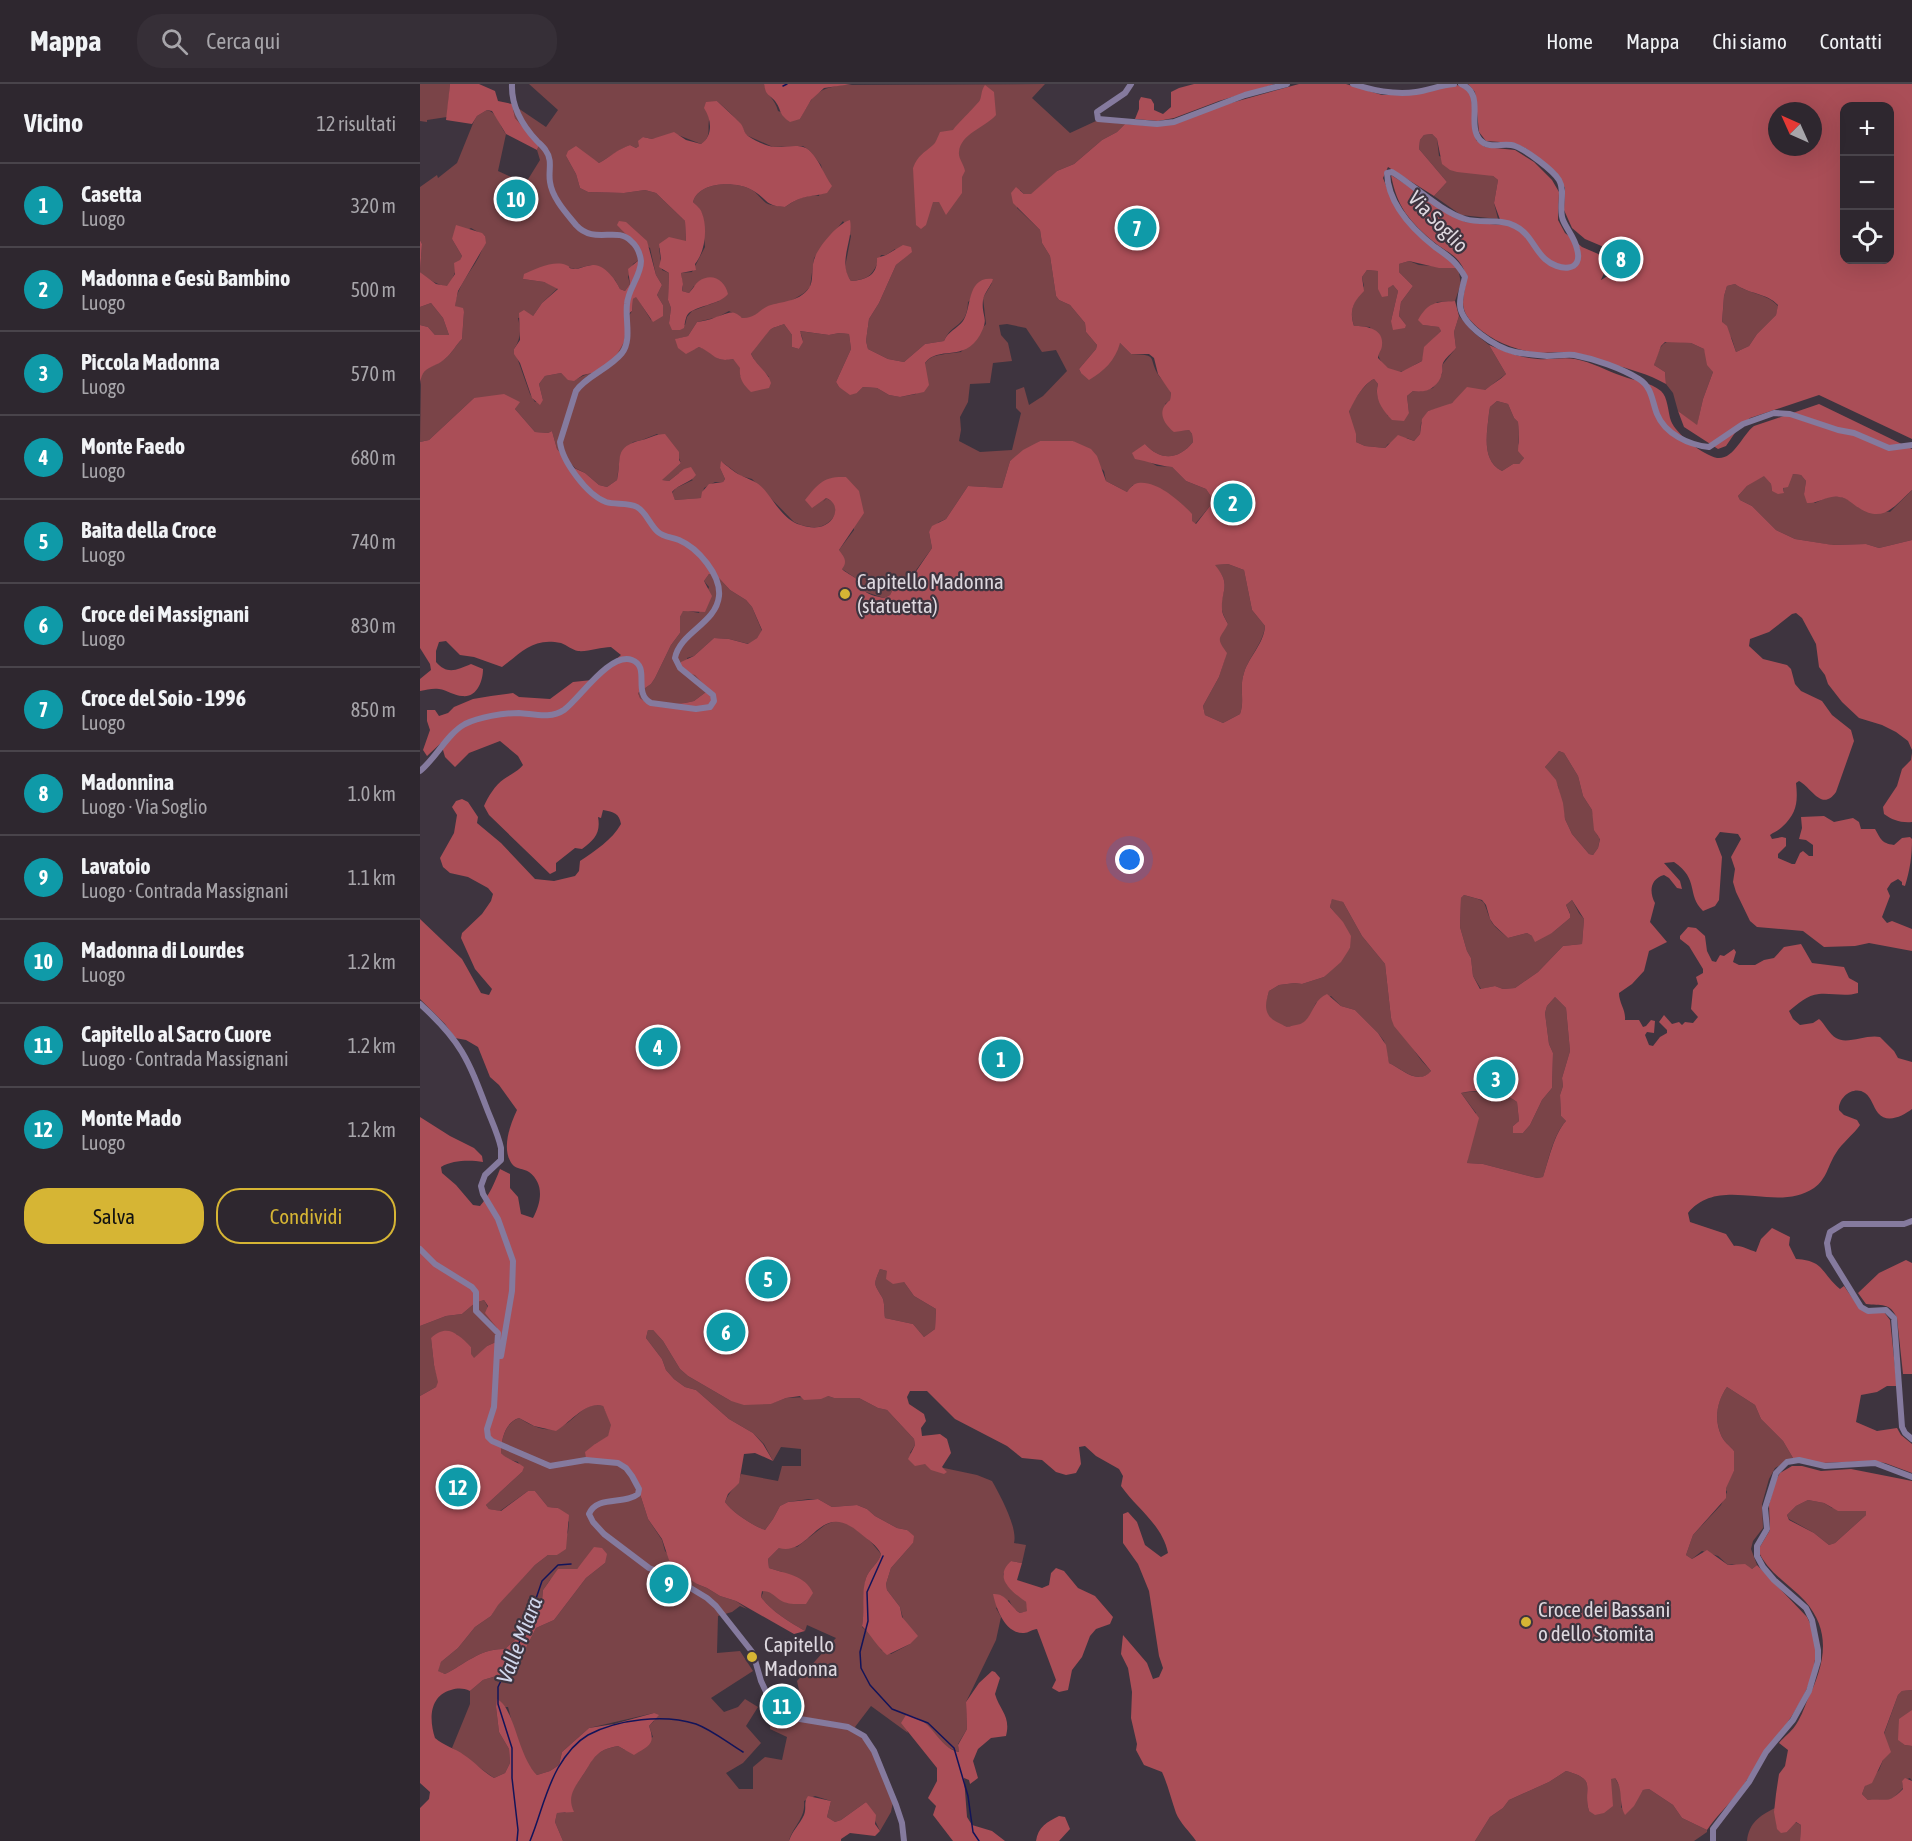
<!DOCTYPE html>
<html lang="it">
<head>
<meta charset="utf-8">
<style>
	body { margin:0; font-family:"Asap Condensed",sans-serif; background:#362f37; color:#f1f3f6 }
	.controls { position:absolute; right:18px; top:18px; display:grid; overflow:hidden; border-radius:12px; box-shadow:0 6px 24px #0002 }
	.controls button { width:54px; height:54px; display:grid; place-items:center; padding:0; border:0; border-bottom:2px solid #49444b; background:#2e272f; color:#f1f3f6; font:30px sans-serif }
	.compass { position:absolute; left:1348px; top:18px; width:54px; height:54px; border-radius:50%; background:#2e272f; box-shadow:0 6px 24px #0002; rotate:315deg }
	.you { position:absolute; left:710px; top:776px; width:21px; height:21px; margin:-15px; border:4px solid #fff; border-radius:50%; background:#1a73e8; box-shadow:0 0 0 9px #1a73e833 }
	.badge { display:grid; place-items:center; width:39px; height:39px; border-radius:50%; background:#d6b534; color:#fff; font-size:20px; font-weight:700 }
	.pin { position:absolute; translate:-50% -50%; border:3px solid #fff; box-shadow:0 2px 6px #0006 }
	.list { margin:0; padding:0; list-style:none }
	h2 { display:flex; justify-content:space-between; align-items:center; height:78px; margin:0; padding:0 24px; font-size:26px }
	h2 small { font-size:20px; font-weight:400; color:#a7a5aa }
	.list li { display:grid; grid-template-columns:39px 1fr auto; gap:18px; align-items:center; box-sizing:border-box; height:84px; padding:0 24px; border-top:2px solid #49444b }
	.list b { display:block; font-size:22px; white-space:nowrap }
	.list p { margin:0; font-size:20px; white-space:nowrap; color:#a7a5aa }
	.list em { font-size:20px; font-style:normal; color:#a7a5aa }
	.actions { display:flex; gap:12px; padding:18px 24px }
	.actions a { flex:1; padding:14px 0; border:2px solid #d6b534; border-radius:24px; text-align:center; font-size:21px; color:#d6b534 }
	.actions .main { background:#d6b534; color:#111 }
	.icon { flex:none; width:33px; height:33px; fill:none; stroke:currentColor; stroke-width:2; stroke-linecap:round; stroke-linejoin:round }
	.map { position:relative; flex:none; width:1492px; height:1757px; overflow:hidden }
	header { display:flex; align-items:center; gap:36px; box-sizing:border-box; height:84px; padding:0 30px; background:#2e272f; border-bottom:2px solid #49444b }
	header strong { font-size:28px }
	nav { display:flex; gap:33px; margin-inline-start:auto; font-size:21px }
	.search { width:420px; height:54px; background:#362f37; display:flex; align-items:center; gap:15px; box-sizing:border-box; padding:0 21px; border-radius:24px; color:#a7a5aa; font-size:22px }
	main { display:flex }
	aside { flex:1; background:#2e272f }
	.map>svg:first-child { display:block }
	.green { fill:#7a4448; fill-rule:evenodd }
	.forest { fill:#aa4e57; fill-rule:evenodd }
	.lines { fill:none; stroke-linecap:round; stroke-linejoin:round }
	.stream { stroke:#12145a; stroke-width:1.5 }
	.tertiary { stroke:#857a9e; stroke-width:6 }
	.poi-dot { fill:#d6b534; stroke:#3e343f; stroke-width:2 }
	.labels { text-anchor:middle; stroke-width:4.5; stroke-linejoin:round; paint-order:stroke }
	.street-label { font-size:21px; fill:#ded8df; stroke:#3e343f }
	.poi-label { font-size:21px; fill:#ded8df; stroke:#3e343f; text-anchor:start }
	.water-label { font-size:22px; font-style:italic; fill:#d0d6eb; stroke:#3e343f }
</style>
</head>
<body>
<header>
<strong>Mappa</strong>
<div class="search"><svg class="icon" aria-label="search" viewBox="0 0 24 24"><circle cx="10" cy="10" r="6"/><path d="M15 15l6 6"/></svg>Cerca qui</div>
<nav><a>Home</a><a>Mappa</a><a>Chi siamo</a><a>Contatti</a></nav>
</header>
<main>
<aside>
<h2>Vicino<small>12 risultati</small></h2>
<ul class="list">
<li><span class="badge" style="background:#0f9aa8">1</span><div><b>Casetta</b><p>Luogo</p></div><em>320 m</em></li>
<li><span class="badge" style="background:#0f9aa8">2</span><div><b>Madonna e Gesù Bambino</b><p>Luogo</p></div><em>500 m</em></li>
<li><span class="badge" style="background:#0f9aa8">3</span><div><b>Piccola Madonna</b><p>Luogo</p></div><em>570 m</em></li>
<li><span class="badge" style="background:#0f9aa8">4</span><div><b>Monte Faedo</b><p>Luogo</p></div><em>680 m</em></li>
<li><span class="badge" style="background:#0f9aa8">5</span><div><b>Baita della Croce</b><p>Luogo</p></div><em>740 m</em></li>
<li><span class="badge" style="background:#0f9aa8">6</span><div><b>Croce dei Massignani</b><p>Luogo</p></div><em>830 m</em></li>
<li><span class="badge" style="background:#0f9aa8">7</span><div><b>Croce del Soio - 1996</b><p>Luogo</p></div><em>850 m</em></li>
<li><span class="badge" style="background:#0f9aa8">8</span><div><b>Madonnina</b><p>Luogo · Via Soglio</p></div><em>1.0 km</em></li>
<li><span class="badge" style="background:#0f9aa8">9</span><div><b>Lavatoio</b><p>Luogo · Contrada Massignani</p></div><em>1.1 km</em></li>
<li><span class="badge" style="background:#0f9aa8">10</span><div><b>Madonna di Lourdes</b><p>Luogo</p></div><em>1.2 km</em></li>
<li><span class="badge" style="background:#0f9aa8">11</span><div><b>Capitello al Sacro Cuore</b><p>Luogo · Contrada Massignani</p></div><em>1.2 km</em></li>
<li><span class="badge" style="background:#0f9aa8">12</span><div><b>Monte Mado</b><p>Luogo</p></div><em>1.2 km</em></li>
</ul>
<div class="actions"><a class="main">Salva</a><a>Condividi</a></div>
</aside>
<div class="map">
<svg width="1492" height="1757" viewBox="0 0 1492 1757">
	<rect width="100%" height="100%" fill="#3e343f"/>
	<path class="green" d="M0,0H30L27,33L7,36V38L0,37Z
		M109,0H344C347,13 355,14 358,27L380,35C393,12 395,5 422,1L625,0L612,14L650,49L676,37L705,40L697,48L682,56L654,80L637,87L611,111L604,110L600,106L597,124L620,146L622,159L630,172L636,212L639,216L650,221L665,239L666,248L677,261L676,265L659,285L661,289L700,259L711,270C740,271 727,273 739,292C743,297 748,302 751,309L750,316L745,320L758,347L769,346L772,350L773,358C759,376 740,377 725,360L726,376L737,382L752,383L766,397L786,405L792,414L790,422L775,440L713,401L707,408L686,397L684,387L653,357H620L590,377L582,404L548,402L526,435L519,438L509,448L512,464L494,489L475,501L470,511L464,514L443,507L438,502L434,493L422,485L419,466L434,446L426,393L403,418L406,414C422,421 416,437 402,442C394,445 382,442 374,438L332,395L321,392L302,378L300,384L305,395L303,398H295L284,404L282,414L255,416L252,409L256,404L273,396L259,389L249,397L241,396L261,379L258,372L237,350L222,356L213,358L200,373L197,396L187,403L179,401L165,389L155,384L137,365L132,347L128,349L115,348L95,325L99,318L92,315L54,314L9,356L0,358L1,291C7,282 18,281 26,274C32,269 36,261 42,255L44,228L35,222C37,195 64,178 65,152L51,144L32,155L42,172L30,200L27,203C16,200 9,196 0,188L2,160L0,156V103L17,91L18,94L37,79L54,37L57,32L67,26C78,29 79,41 86,50L78,87L98,96L107,97L120,76L117,66L119,61L95,34L92,20L126,43L138,26ZM297,17C308,27 320,36 326,51L353,63L383,62L390,67L401,81L403,89L399,112C385,110 376,116 365,123C359,122 351,122 346,119C341,115 337,109 332,106C316,97 279,97 273,118L282,129L285,163L272,188L261,189L263,203L262,207L269,209L274,202L299,217L272,227L267,233L265,241L249,239L251,224L248,216L249,189L242,186L239,164L266,157L265,137L236,109L225,106L204,109L168,108L160,104L156,90L146,72L174,76L179,79C190,73 198,66 210,61L216,64L219,62L223,53L232,55L258,51L281,60C293,52 286,44 290,32C291,27 295,22 297,17ZM423,137L431,152L425,183L427,191L431,197C451,195 453,190 461,171H466L475,165L483,175L476,181L459,219L449,235L446,257L448,265L468,275L484,278L505,260L524,257C532,238 547,244 548,218L572,199L563,214L566,240L541,268C500,273 507,272 496,310L480,313L469,311L457,304L443,303L437,309L419,303L416,298L431,265L429,250L419,249L409,251L379,247C384,254 383,258 379,265L372,263V251L364,240C360,242 353,243 350,246C345,250 334,264 331,270L335,277L349,293L320,292L321,284L313,275C294,279 294,268 279,263L275,265L256,255L268,252L277,238L298,233L309,227L322,234L328,235L335,232L341,227L371,217L384,209L390,203L394,174ZM202,146L230,164L236,191L242,201L237,211L243,221L231,236L216,212L213,215L212,227L172,289C156,292 155,303 141,289L125,292L119,300L123,316L115,318L110,310L94,265C101,255 101,246 98,234L113,232L122,219L138,204L124,198L103,195L135,180L155,185L171,181L195,196L200,205L205,207L210,200L208,193L213,180L219,176L213,158ZM587,240L606,244L622,268L636,266L647,287L623,312L609,321L604,303L596,306V324L601,329L592,366L560,368L539,357L541,346L540,333L548,318L550,300L570,299L573,279L592,277L588,259L581,251L579,241Z
		M1012,50L1017,55L1019,72L1073,92L1078,96L1074,119L1078,135L1041,131L1014,112L1027,98L999,65L1000,56L1004,51Z
		M989,177L999,181L1038,184L1041,199L1035,217L1017,218L1003,241L1020,243L1021,247C1012,254 1005,267 1002,277C995,280 986,287 980,288C959,293 954,256 950,243L934,242C928,223 936,217 944,202L942,193L947,186L958,187V205L973,201L978,207L971,237L986,241L979,232L981,218L993,202L979,188V180Z
		M1315,200C1328,210 1347,209 1358,222L1356,231L1337,250L1329,262L1316,268L1312,255L1302,239L1304,212L1307,202Z
		M11,219L23,234L29,251H15L8,243L0,241V223Z
		M1039,232L1053,248L1069,261L1086,290L1065,306L1043,308C1035,321 1021,324 1008,327L1001,339L1000,350L994,357L987,354L968,360L965,364L945,362L936,358C934,350 929,338 929,330C929,321 946,298 954,295L958,300C954,315 962,319 968,332L989,329L987,312L993,307L999,308L1013,304L1022,290L1023,280L1036,264L1034,248Z
		M1250,257L1271,259L1284,265L1293,288L1283,315L1277,342L1258,327L1253,309L1246,300L1245,288L1234,281C1237,272 1239,259 1250,257Z
		M1077,317L1088,320L1094,334L1098,338L1099,351L1098,359L1104,374L1099,380H1093L1082,387C1061,377 1067,349 1069,329L1070,323Z
		M1373,390L1381,391L1386,397L1384,410L1395,419L1408,413H1421L1430,416L1439,424L1470,428L1492,406V456L1459,464L1446,460L1412,461L1375,455L1356,446L1332,422L1320,416L1318,412L1327,402L1344,391L1351,400L1352,407L1364,408L1363,403Z
		M808,480L824,486L832,526L845,542C843,560 829,572 824,589C819,603 825,617 820,630L803,639L785,631L783,622L799,593L805,574L799,559V552L808,540C806,536 803,531 802,526C799,507 814,502 794,481Z
		M289,490L297,492L310,506L326,516L332,523L342,547L337,554L329,560L309,555L294,554L274,572L267,574L275,590L287,604L286,608L274,617L265,619L240,621L228,620L220,614L218,609L231,600L235,594L251,561L260,549V533L263,526L279,529L289,503L284,497Z
		M1139,667L1144,669L1158,692L1163,712L1172,726L1177,751L1180,754L1178,764L1173,771L1169,770L1152,750L1145,735L1138,702L1125,683Z
		M1044,811C1068,818 1062,814 1070,835C1073,843 1082,848 1088,854L1107,849L1112,852L1132,849L1150,834V829L1146,821L1152,816L1159,829L1164,835L1162,860L1143,862L1118,888L1095,904L1083,905L1075,902L1061,905L1053,892L1051,874L1047,867L1040,843L1041,814Z
		M912,814L923,818L942,852L965,880L971,934L1001,976L1011,987C999,1002 982,985 969,979L964,957L958,949L935,926L921,922L911,912L896,919C892,926 890,935 883,939C871,948 845,939 845,922C845,917 848,912 849,907L859,901L875,899L882,900L904,893L930,864V859L916,830L910,823Z
		M1135,913L1146,924L1150,967L1142,994L1143,1002L1140,1011L1141,1032L1146,1037C1133,1051 1129,1075 1123,1093L1117,1094L1063,1080L1047,1079L1056,1029L1041,1009C1060,1006 1082,1007 1097,1018L1099,1037L1093,1042V1049H1103L1110,1041L1122,1016L1132,1004L1133,969L1129,960L1125,929L1127,922Z
		M460,1185L467,1187L484,1198L494,1212L516,1225L515,1245L504,1253L493,1240L465,1234C464,1228 465,1218 462,1213C454,1199 453,1202 460,1185Z
		M64,1216C70,1225 70,1236 77,1244L76,1258L67,1262L54,1275L51,1271V1263L36,1250L11,1254L14,1281L19,1298L16,1303L0,1312V1242L26,1232L42,1230L55,1219Z
		M228,1246H233L243,1257L260,1285L268,1292L311,1317L350,1320L366,1314L408,1312L414,1314H439L458,1324L467,1326L494,1355L495,1361L490,1369L505,1380L557,1391L572,1397C580,1411 598,1444 594,1459L606,1461L602,1479L591,1477L583,1490L587,1501L606,1518L608,1527L600,1529L593,1524L589,1516L576,1524L581,1533L576,1556L546,1618L547,1645L538,1660L539,1668L487,1647L488,1649L451,1622L435,1643L452,1665L457,1681L473,1718L471,1728L460,1747L446,1718L421,1736L415,1738L407,1733L411,1717L395,1712L384,1717C386,1734 373,1742 369,1757H143L135,1738L137,1729H145L151,1723C147,1708 158,1699 165,1688C170,1679 174,1671 184,1666C188,1664 194,1663 198,1662L205,1666L233,1653L229,1642L234,1637V1629L169,1644L142,1668L139,1681L130,1687L117,1691C100,1674 94,1646 88,1623H76L79,1648L89,1665L90,1679L85,1689L74,1694L32,1664L50,1620V1607L63,1596L83,1590L106,1564L116,1544L134,1536L166,1494L185,1479L166,1475L157,1485L130,1496L123,1506L122,1516L116,1526L96,1555L85,1565C61,1564 45,1580 25,1590L17,1587L21,1578L38,1564L55,1543L71,1532L77,1521L115,1481L128,1471H137L148,1448L149,1438L138,1424L128,1423L115,1407H108L80,1427L69,1425L66,1421L102,1388L98,1378L87,1375L81,1369C81,1356 85,1339 99,1334C151,1368 152,1314 183,1322L192,1341L188,1353L175,1360L204,1383L220,1410L228,1435L242,1456L245,1467L277,1500L287,1504L300,1512L316,1517L327,1525L320,1522L312,1528L298,1532L297,1569L320,1567L333,1587L291,1614L304,1628L318,1623L325,1615L338,1623L326,1642L341,1659L323,1679L306,1689L319,1705H333V1683L345,1673L362,1676L367,1653L350,1645L352,1629L382,1620L377,1597L416,1554L387,1541L385,1547C369,1538 351,1527 341,1513L343,1509L342,1506L350,1507L354,1510L362,1488L349,1484L348,1475L359,1464L377,1463L405,1441L415,1437L427,1438L450,1457L461,1470C459,1479 449,1485 446,1494C442,1509 445,1527 442,1543L456,1556L461,1566L471,1570L490,1560L480,1523L467,1506L466,1500L471,1484L493,1459L487,1446L477,1444L455,1432L447,1425L437,1421L412,1423L398,1415H389L368,1418L360,1422L353,1435L345,1446C333,1442 312,1428 305,1418C309,1407 318,1402 321,1390L358,1397L362,1382H381V1365L361,1363L353,1377L344,1360L333,1349L309,1335L276,1306L265,1303L254,1295L246,1286L242,1275L226,1254Z
		M1307,1303L1335,1321L1341,1335L1363,1357L1373,1374L1355,1384L1349,1395L1342,1420L1343,1444L1333,1457L1331,1465L1337,1481L1332,1485L1312,1480L1308,1481L1298,1472L1282,1467L1272,1475L1266,1471L1273,1451L1301,1421L1307,1408L1305,1404L1314,1387V1367C1310,1362 1303,1357 1301,1351C1294,1334 1297,1317 1307,1303Z
		M1388,1416L1404,1419L1412,1424L1446,1426V1431L1415,1459L1409,1461L1394,1449L1369,1435L1367,1431L1376,1422Z
		M1492,1606V1626L1485,1661L1492,1662V1697L1490,1694L1482,1697L1483,1704C1467,1722 1468,1714 1448,1716L1442,1710L1445,1702L1459,1686L1463,1676L1464,1650L1478,1611L1482,1607Z
		M1146,1687C1179,1696 1162,1704 1169,1727L1191,1694H1195L1202,1707L1201,1724L1218,1713L1223,1706L1229,1705L1253,1721L1262,1734L1287,1746V1748L1274,1757H1055L1070,1733L1083,1724L1089,1716L1129,1698Z
		M1355,1724L1357,1743L1367,1748L1375,1738L1381,1741L1380,1757H1327C1329,1739 1339,1732 1355,1724Z"/>
	<path class="forest" d="M30,0H59L75,7L78,17L92,20L95,34L119,61L117,66L86,50L72,27L67,26L57,32L52,40L26,36Z
		M344,0H432L404,4L391,16L380,35L370,38C358,30 362,26 355,17C348,9 346,12 344,0Z
		M774,0H855L799,17L754,34L738,37L715,35L719,25V17L721,13L731,15L734,20V26L743,30L751,23V8L759,4Z
		M879,0H926L962,11H983L1037,1L1046,5L1051,12L1056,56L1065,63L1095,66L1114,78L1132,96L1139,108L1138,136L1145,149L1162,163L1190,175L1181,196L1191,190L1197,177L1191,166L1165,155L1152,144L1144,126L1145,104L1136,88L1107,65L1094,59L1066,57L1059,48L1055,8L1048,0H1492V355L1399,311L1330,334L1319,343L1306,362L1298,365L1264,343L1258,327L1277,341L1283,315L1293,288L1287,281L1284,265L1271,259L1245,258L1241,262L1234,281L1245,288L1246,300C1228,290 1210,285 1191,280C1181,276 1171,272 1160,270C1147,267 1132,269 1119,269C1095,267 1067,255 1051,237C1030,214 1060,199 1036,174C1030,168 1021,164 1014,158C989,137 977,123 971,91L1045,138L1082,141L1074,119L1078,96L1073,92L1037,88L1030,86L1022,80L1017,55L1012,50L1004,51L1000,56L999,65L1027,98L1014,112L968,83L963,94L974,121L1038,184H1019L989,177L979,180V188L993,202L981,218L979,232L986,241L985,244L973,246L971,237L978,207L973,201L968,204V212L962,213L958,205V187L947,186L942,193L944,207C933,218 929,227 934,242C945,242 964,244 962,261C962,266 958,269 958,274L968,284L981,288L1002,277L1004,263L1021,247L1019,243L1003,241L998,236C1008,218 1016,218 1035,217L1039,232L1034,248L1036,264C1032,269 1025,274 1023,279C1022,281 1023,287 1022,289C1019,303 1006,310 993,307L987,312L989,329L984,337L972,336C962,326 954,314 958,300L954,295C943,300 934,317 929,328L936,350V358L945,362L965,364L978,351L994,357L1000,350L1002,335L1008,327L1032,319L1047,303L1065,306C1072,300 1080,296 1086,290L1069,261C1085,268 1101,274 1118,275C1130,276 1143,273 1155,275C1172,278 1187,287 1202,292C1215,297 1230,298 1241,307C1248,313 1248,329 1251,337C1256,350 1283,371 1297,374C1314,376 1322,351 1334,342L1399,320L1492,365V406C1475,421 1464,440 1439,424C1432,420 1428,414 1419,413C1406,411 1399,420 1387,419L1384,410L1386,397L1381,391L1373,390L1368,403L1363,404L1364,409L1358,410L1352,407L1351,400L1344,392L1327,402L1318,412L1320,416L1332,422L1356,446L1375,455L1413,461L1446,460L1459,464L1492,456V666L1488,657L1476,648L1462,641L1439,634L1422,618L1408,600L1405,591L1399,583L1396,560L1382,534L1376,529L1372,530L1349,548L1330,555L1329,562L1343,575L1367,581L1371,585L1375,600L1381,607L1402,617L1412,631L1431,646L1434,657L1416,708C1402,728 1392,704 1379,697L1376,699C1378,718 1377,729 1362,743C1358,747 1354,748 1350,751L1352,755L1362,753L1366,754V762L1358,770V774L1372,780H1375L1380,769L1383,767L1389,772H1393V761L1386,756L1379,755L1382,744L1381,733L1404,732L1414,738L1433,734L1439,738L1441,745H1455C1461,755 1461,759 1474,761L1482,754L1490,753L1492,755C1492,772 1490,786 1485,802L1482,801V798L1478,795L1471,799L1467,805L1470,812L1462,833L1467,839L1472,837L1492,845V867L1449,859L1435,862L1404,863L1383,847L1337,843L1330,837L1316,808L1313,798L1315,785L1311,773L1321,755L1318,750L1300,748L1295,755L1302,773L1299,816L1295,822L1283,827C1266,810 1280,796 1254,778L1244,779L1260,797L1262,805L1257,804L1249,794L1244,791C1230,795 1229,808 1235,819L1230,838L1247,858L1229,867L1224,887L1212,900L1199,909C1199,919 1206,926 1205,936H1219L1223,943L1226,942L1231,936L1235,937L1234,949L1227,948L1225,951L1229,961L1233,962L1240,953L1247,949V946L1239,938L1244,931L1252,940L1259,938L1262,941L1265,938L1273,939L1278,933L1271,925L1273,906L1278,900L1276,893L1283,889V885L1269,862L1260,855V852L1268,843L1276,844L1285,852L1287,867L1292,877L1296,878L1300,871L1304,872L1314,865L1316,868L1313,878L1319,881H1335L1344,876L1354,874L1364,863L1381,860L1392,879L1424,883L1429,894L1438,899V909C1425,913 1413,909 1399,910C1387,911 1378,920 1369,927L1373,935L1380,941L1393,939L1399,935C1405,940 1409,950 1416,954C1427,961 1446,950 1460,953L1474,967L1478,974L1492,978V1025C1483,1032 1467,1040 1458,1029C1453,1023 1452,1014 1445,1009C1434,1001 1418,1013 1419,1026L1424,1031L1437,1036L1440,1041C1433,1051 1422,1059 1416,1069C1408,1081 1407,1095 1394,1104C1356,1130 1300,1090 1268,1129L1270,1138L1306,1150L1314,1162C1321,1161 1329,1166 1336,1168L1341,1155L1352,1144L1370,1153L1369,1161L1376,1175C1405,1177 1400,1188 1420,1205L1424,1202L1438,1222L1464,1228L1470,1236L1477,1302H1467L1457,1308L1441,1311L1436,1338L1457,1347L1477,1344L1481,1351L1492,1360V1389L1465,1379L1452,1377L1402,1379L1373,1374L1363,1357L1341,1335L1335,1321L1307,1303C1297,1317 1294,1335 1301,1351C1303,1357 1310,1362 1314,1367V1387L1306,1404V1414L1273,1451L1266,1471L1272,1475L1287,1466L1308,1481L1325,1480L1332,1485L1337,1481L1387,1533C1413,1582 1374,1631 1345,1669C1337,1680 1330,1692 1322,1703C1312,1718 1297,1731 1287,1746L1262,1734L1253,1721L1229,1705L1223,1706L1214,1722L1205,1731C1198,1718 1204,1706 1195,1694L1191,1695L1193,1722L1184,1729L1175,1731L1169,1727C1162,1704 1179,1696 1146,1687L1129,1698L1089,1716L1083,1724L1070,1733L1055,1757H776C770,1748 760,1739 756,1729C751,1715 748,1701 742,1688L724,1681L716,1666L717,1660L711,1634L712,1608L708,1584L701,1570L703,1551L727,1579L733,1595L739,1593L743,1584L739,1572L729,1507L718,1480L703,1459V1430L708,1428L717,1438L725,1461L741,1473L748,1469C742,1440 717,1425 701,1402L703,1392L699,1385L676,1372L665,1362L659,1363L661,1380L656,1389L646,1391L636,1388L622,1376L602,1374L587,1362L535,1335L507,1307H490L487,1313L489,1320L504,1330L506,1337L501,1344L502,1352L520,1350L527,1355L531,1369L522,1383L527,1388L524,1390L511,1386L505,1380L495,1382L488,1375L495,1361L494,1355L467,1326L458,1324L439,1314H414L408,1312L401,1315L384,1316L380,1312L366,1314L351,1320L324,1321L311,1317L268,1292L260,1285L243,1257L233,1246H228L226,1254L242,1275L246,1286L254,1295L265,1303L276,1306L309,1335L333,1349L343,1360L353,1377L335,1369L324,1370L319,1399L308,1410L305,1418C312,1428 333,1442 345,1446L353,1435L360,1422L368,1418L398,1415L412,1423L437,1421L447,1425L455,1432L477,1444L487,1446L494,1452L493,1459L471,1484L466,1500L467,1506L480,1523L482,1533L498,1552L490,1560L467,1571C458,1564 451,1551 442,1542C445,1527 441,1508 446,1494C449,1485 459,1479 461,1470C457,1461 448,1456 441,1450C399,1413 392,1473 359,1464L348,1475L349,1484C366,1490 385,1491 393,1509L386,1520C377,1520 368,1521 360,1516C353,1511 351,1507 342,1507L341,1513C351,1527 369,1538 385,1547L374,1550L316,1517L300,1512L287,1504L277,1500L262,1490L249,1476L242,1455L228,1435L220,1410L204,1383L166,1374L165,1368L175,1360L188,1352L191,1341L183,1322C165,1317 150,1339 136,1347L114,1342L99,1334C85,1338 81,1356 81,1369C88,1376 96,1377 104,1383L102,1388L66,1421L69,1425L81,1427L108,1407H115L128,1423L138,1424L149,1431L146,1465L137,1471H128L115,1481L78,1521L71,1532L55,1543L38,1564L21,1578L18,1587L25,1590C45,1580 61,1564 85,1565L96,1555L116,1526L122,1516L123,1506L138,1485H157L174,1463L182,1464L187,1470L185,1479L166,1494L134,1536L116,1544L106,1564L83,1590L63,1596L50,1607C43,1604 38,1604 31,1606C9,1612 9,1636 15,1654C24,1662 35,1664 44,1671C55,1678 63,1688 74,1694L85,1689L90,1679L89,1665L79,1648L76,1623L77,1615C95,1624 97,1671 117,1691L130,1687L139,1681L142,1668L169,1644L194,1640L234,1629L239,1631L229,1642C236,1661 229,1661 214,1671L198,1662C193,1663 188,1664 184,1666C174,1671 170,1680 165,1688C156,1702 146,1711 154,1728L137,1729L135,1738L143,1757H0V1724L9,1715L10,1708L0,1699V1312L16,1303L18,1298L14,1281L11,1254C27,1239 38,1250 51,1263V1270L54,1274L67,1262L76,1258L77,1244L65,1229L68,1222L64,1216L55,1219L42,1230L26,1232L0,1242V1033L30,1052L54,1064L62,1072L63,1078C50,1076 33,1076 21,1083L22,1089L36,1101L53,1121L60,1122C69,1112 75,1098 80,1085L90,1090V1104L98,1113L101,1130L113,1134C121,1119 125,1100 109,1088C103,1084 97,1086 92,1080C81,1065 90,1041 97,1026L79,1001L70,993L58,963L46,956L35,954L25,940L0,915V835L42,875L61,909L69,911L72,905L55,885L41,854L42,849L62,830L71,817L73,810L68,804L48,793L30,789L23,783L20,774L34,749L37,731L32,723L36,717L42,715L48,718L58,733L57,739L81,759L115,795L134,797L155,792L159,787L160,777C175,767 192,756 201,740C199,729 194,728 183,726L181,734L178,733C181,749 174,756 162,765L155,764L136,779V787L130,790L69,731L64,722C68,713 75,701 84,695C91,690 97,688 103,681L98,672L80,657L49,669L35,683L25,673L21,659L7,672L3,666L10,646L7,637V626H15L19,632L28,629L34,623L53,615L71,612L93,609L99,613L130,615L153,598L172,596L201,571L191,563C181,563 168,568 158,567C152,566 147,561 141,559C113,553 102,568 82,583L54,573L40,571L26,557L19,558L16,567V578C27,591 37,586 51,580L63,585C63,597 57,614 42,612C35,612 27,606 19,605C12,604 7,606 0,607V595L11,586L10,580L0,564V358L9,356L54,314L84,310L100,318L95,325L115,348L128,349L132,347L137,365L154,384L165,389L179,401L187,403L197,396C202,374 193,363 222,356C230,354 236,350 245,350L259,368V376L261,379L242,396L249,397L264,385L271,383L276,391C270,399 259,400 252,408L255,416L281,414L282,408L289,400L303,398L305,395L300,384L301,377C307,382 314,388 320,391C332,397 338,397 347,409C356,420 365,437 381,441C386,443 394,444 399,443C414,441 423,421 406,414L392,424L385,416C398,400 403,392 426,393L439,407L444,429L419,466C424,473 428,477 422,485C426,489 432,491 435,494C446,509 444,510 464,514L470,511L475,501L495,489L512,464L509,448L512,442L526,435L548,402L582,404L590,377L603,366L620,357H653L671,365L677,372L686,397L707,408C710,404 713,400 718,399C737,396 761,418 772,430V437L776,440L790,422L792,414L786,405L766,397L752,383C738,382 728,377 715,375L712,369L725,360C740,377 759,376 773,358L772,350L769,346L754,348C742,338 737,326 750,316L751,309L738,290L734,274L729,270H711L700,259C695,277 684,287 669,296L661,289L659,285L676,265L677,261L666,248L665,239L650,221L639,216L636,212L630,172L622,159L620,146L593,119L591,109L596,103L604,110H611L637,87L654,80L682,56L697,48L705,40L737,42L793,24ZM1424,22H1470V176H1424ZM1357,27H1393V63H1357ZM1315,200C1328,210 1347,209 1358,221L1356,231L1337,250L1329,262L1316,268L1307,242L1302,238L1304,212L1307,202ZM1077,317L1088,320L1094,334L1098,338L1099,351L1098,367L1104,374L1099,380H1093L1082,387C1061,377 1067,349 1069,329L1070,323ZM808,480L824,486L832,526L845,542C844,560 829,572 824,589C819,603 825,617 820,630L803,639L785,631L783,622L799,593L807,569C795,553 800,555 808,540C806,536 802,530 802,525C801,506 812,501 795,481ZM289,490L297,492L310,506L326,516L332,523L342,546L337,554L328,560L309,555L294,554L274,572L261,578L260,582L263,588L275,591L287,604L286,608L274,617L265,619L240,621L228,620L220,614L218,609L231,600L235,594L251,561L260,549V533L263,527L285,528L292,512L284,497ZM1139,667L1144,669L1158,692L1163,712L1172,726L1174,746L1180,755L1178,764L1173,771L1169,770L1152,750L1145,735L1143,719L1136,696L1125,683ZM1044,811L1062,816L1066,821L1070,835L1074,841L1088,854L1107,849L1112,852L1115,858L1132,849L1150,834V830L1146,821L1152,816L1164,835L1162,860L1143,862L1118,888L1095,904L1083,905L1075,902L1060,905L1053,892L1051,874L1047,867L1040,843L1041,814ZM912,815L923,818L942,852L965,880L971,934L974,942L1011,987C998,1002 982,985 969,979L966,961L958,949L935,926L921,922L907,910C891,916 893,939 876,941C870,942 868,944 863,941C857,938 851,936 848,930C844,922 847,915 849,907L859,901L875,899L882,900L904,893L921,878L930,864L931,852L923,838L910,823ZM1135,913L1146,924L1150,967L1142,994L1143,1002L1140,1011L1141,1032L1146,1037C1134,1050 1129,1075 1123,1093L1117,1094L1063,1080L1047,1079L1059,1034L1041,1009C1060,1005 1082,1007 1097,1018L1099,1037L1093,1042V1049H1103L1110,1041L1122,1016L1132,1004L1133,969L1129,960L1125,929L1127,922ZM460,1185L467,1187L466,1195L473,1200L484,1198L494,1212L516,1225L515,1245L504,1253L493,1240L465,1234C464,1228 465,1218 462,1213C454,1199 453,1202 460,1185Z
		M565,1L574,8L576,31C566,43 540,50 539,68C538,74 544,80 545,87L542,93V109L526,131L519,118H513L506,141L501,145L496,141L493,84C498,71 504,69 513,61C516,59 518,52 520,48L533,46C537,40 559,19 560,16C562,10 561,7 565,1Z
		M297,17C305,25 314,32 321,40C324,44 324,49 328,52C335,57 346,62 354,63C366,64 381,58 390,67C400,77 404,91 412,102L407,109C387,114 384,110 365,123C344,122 347,114 332,106C316,97 279,97 273,118C276,121 281,125 282,129C288,145 285,168 275,180L276,186L261,189L263,200L262,207L269,209C273,205 275,200 279,197C292,188 305,196 308,210C299,221 275,222 268,230C265,234 265,240 264,244L260,246H252L249,239L251,224L248,216L249,189L239,183L241,175L239,160L249,153L266,157L265,137L236,109L225,106L204,109L168,108L160,104L156,90L146,72L148,67L156,62L179,79C190,73 198,65 210,61L216,64L219,62L218,57L223,53L232,55L254,48L266,56L281,60C293,52 292,36 284,24L286,18Z
		M430,136C434,156 417,178 431,197C446,196 458,191 457,174L466,171L483,161L491,163L492,168L476,181L459,219L449,235L446,257L448,265L468,275L484,278L505,260L524,257C528,247 537,245 543,237C552,225 546,192 573,195C571,202 564,209 563,216C561,233 570,233 560,251C544,279 518,261 505,279L509,301L504,308L480,313L469,311L457,304L443,303L437,309L430,311L419,303L416,298L431,265L429,250L419,249L409,251L380,247L383,258L379,265L372,263V251L364,240C360,242 353,243 350,246C348,248 332,268 331,270C336,281 348,288 351,299L349,304L331,308C323,300 319,295 320,284L313,275C294,279 294,269 279,263L266,270L258,264L255,255L268,252L277,238C283,237 290,236 296,233C308,230 312,224 322,234C336,235 340,224 351,221C365,217 380,217 389,204C394,197 391,185 394,176C397,164 418,139 430,136Z
		M199,137L206,138L227,157L236,191L242,201L237,211L243,221V232L233,238L216,213L213,215L212,227L208,230L204,258L193,277L172,289L163,291L154,297L148,296L141,289L125,292L119,300L123,316L120,321L112,314L100,279L94,270V265L100,256L99,229L104,226L113,232L122,219L138,205L124,198L103,195L104,190C115,185 134,176 146,181C152,183 146,184 154,185C160,185 167,181 173,181C184,180 196,196 200,205L205,207L210,200L208,185L219,176L213,158L197,141Z
		M36,141L62,149L65,152L66,159L38,207L35,222L43,224L44,228L42,255C36,261 32,269 26,274C13,286 2,280 0,301V241L8,243L15,251H29L23,234L11,219L0,223V156L2,160L0,188L16,200L27,202L35,190L34,179L40,176L42,172L32,155Z
		M1492,669V738C1481,739 1472,736 1464,730L1463,723L1477,702L1482,685L1491,676Z
		M1486,1176L1492,1179V1290H1483L1477,1234C1470,1218 1461,1222 1446,1220L1438,1209L1459,1189Z
		M1372,1382H1382L1401,1387L1431,1385L1492,1397V1606L1482,1607L1478,1611L1464,1649L1471,1668L1463,1676L1452,1699L1445,1702L1442,1710L1448,1716C1467,1714 1467,1721 1483,1705L1482,1697L1485,1694L1492,1697V1757H1380L1381,1741L1376,1738L1367,1748L1361,1749L1357,1745L1354,1728L1356,1710L1359,1690L1365,1682L1368,1666L1359,1659C1364,1653 1371,1648 1375,1642C1380,1635 1384,1625 1387,1617C1404,1582 1413,1549 1385,1517C1369,1500 1347,1488 1338,1466L1350,1446L1349,1421L1355,1398L1360,1389ZM1388,1416L1404,1419L1418,1427H1446V1431L1415,1459L1409,1461L1394,1449L1369,1436L1367,1431L1376,1422Z
		M591,1477L602,1479L597,1496L622,1504L629,1501L631,1489L636,1484L644,1487L658,1504L675,1512L693,1533L690,1540L676,1545L670,1552L662,1573L652,1586L648,1606L639,1608L632,1604L636,1596L617,1545C613,1545 608,1549 604,1549C585,1550 576,1524 573,1510C587,1509 590,1523 600,1529L607,1527L606,1518C591,1507 573,1494 591,1477Z
		M572,1587L575,1588L580,1594L575,1610C580,1627 591,1632 586,1652L571,1654L558,1665L553,1677L558,1694L550,1700L549,1696L544,1694L547,1733L552,1741L572,1747L585,1757H533L513,1731L516,1722L508,1714L517,1697V1684L481,1639L486,1631C513,1633 517,1664 539,1668L538,1661L547,1645L546,1618L559,1599Z
		M1492,1626V1662L1485,1661L1478,1656L1479,1635Z
		M388,1712L411,1717L407,1733L415,1738L421,1736L446,1718L456,1731L455,1740L460,1747L455,1752L430,1749L421,1755V1757H369C372,1747 380,1740 384,1731C387,1723 383,1719 388,1712Z
		M639,1732L645,1733L650,1745L639,1757H616C618,1743 627,1738 639,1732Z"/>
	<g class="lines">
		<path class="stream" d="M363,2L367,0
			M463,1472L447,1508L448,1537L440,1568L441,1584L450,1601L472,1625L508,1639L534,1664L548,1712L553,1748L559,1757
			M97,1757L98,1746L92,1694V1664L78,1620V1603L106,1544L122,1497L138,1481L151,1480
			M110,1757C120,1733 125,1707 138,1684C145,1672 156,1658 168,1651C198,1635 244,1630 276,1640C292,1646 308,1659 323,1668"/>
		<path class="tertiary" d="M711,0L705,9L677,28L678,35L737,40L754,38L825,11L867,0
			M933,0C954,7 974,11 996,8C1009,6 1021,1 1034,0
			M1041,0C1066,10 1046,40 1060,56C1069,66 1085,58 1095,62C1106,66 1133,86 1139,96C1146,108 1138,124 1143,136C1147,146 1155,154 1157,165C1164,189 1138,187 1125,175C1114,165 1110,149 1095,142C1080,134 1061,140 1045,135C1020,127 995,102 972,88L967,89C968,119 992,145 1015,163C1029,173 1036,177 1045,193C1043,201 1040,211 1040,220C1040,241 1077,264 1095,268C1105,270 1117,271 1127,272C1136,272 1146,270 1154,271C1175,275 1201,284 1219,295C1232,303 1232,317 1237,330C1245,350 1269,361 1289,363L1323,340L1354,329L1370,330L1418,346L1434,349L1469,364L1492,361
			M0,687C16,674 27,650 45,640C59,633 83,629 99,629C114,630 131,635 144,626C160,614 190,568 212,576C231,583 212,609 231,619L276,625L290,623L294,617L293,611L260,584L255,574C260,548 296,540 299,512C301,491 278,464 259,456C251,453 244,453 238,448C230,441 226,428 217,423C208,418 195,421 186,418C167,411 142,377 140,358L156,307C166,292 189,285 202,269C212,256 205,236 207,220C208,205 221,192 221,177C220,169 217,162 211,157C197,142 174,161 156,141C147,130 132,114 130,98C128,88 133,76 126,67C124,63 120,60 117,57C102,41 91,23 92,0
			M0,920C41,957 48,975 67,1025C72,1038 78,1050 81,1064V1076L65,1091L61,1102L63,1110L78,1135L93,1177L92,1207L81,1272
			M1492,1137L1484,1140H1423L1410,1148L1407,1159L1409,1171L1441,1223L1448,1227L1466,1226L1474,1234L1482,1343L1485,1349L1492,1355
			M0,1165L15,1180L52,1203L56,1208V1227L78,1249L74,1323L67,1345L68,1353L72,1357L130,1382L166,1376L198,1379L206,1384L212,1392L219,1405L218,1410C205,1421 177,1411 169,1430L173,1438L184,1450L229,1484L254,1494L287,1514L296,1522L333,1569L341,1597L348,1612L358,1625L380,1635L428,1643L444,1652L454,1667L476,1721L482,1739L484,1757
			M1293,1757V1745L1329,1698L1346,1668L1373,1636L1389,1607L1398,1577V1566L1392,1536L1386,1524L1354,1496L1343,1483L1337,1472V1462L1347,1445L1345,1424L1356,1389L1367,1378L1379,1376L1405,1382L1455,1379L1492,1393"/>
	</g>
	<g class="poi-dot">
		<circle cx="425" cy="510" r="6"/>
		<circle cx="1106" cy="1538" r="6"/>
		<circle cx="332" cy="1573" r="6"/>
	</g>
	<g class="labels">
		<g class="street-label">
			<text transform="translate(1018 138) rotate(46)" y="7">Via Soglio</text>
		</g>
		<g class="poi-label">
			<text x="437" y="505">Capitello Madonna<tspan x="437" dy="24">(statuetta)</tspan></text>
			<text x="1118" y="1533">Croce dei Bassani<tspan x="1118" dy="24">o dello Stomita</tspan></text>
			<text x="344" y="1568">Capitello<tspan x="344" dy="24">Madonna</tspan></text>
		</g>
		<g class="water-label">
			<text transform="translate(99 1556) rotate(-69)" y="8">Valle Miara</text>
		</g>
	</g>
</svg>
<div class="controls">
<button>+</button>
<button>−</button>
<button><svg class="icon" aria-label="locate" viewBox="0 0 24 24"><circle cx="12" cy="12" r="6"/><path d="M12 2v4M12 18v4M2 12h4M18 12h4"/></svg></button>
</div>
<svg class="compass" viewBox="-18 -18 36 36"><path d="M0-13l5 13h-10z" fill="#e53935"/><path d="M0 13l5-13h-10z" fill="#a7a5aa"/></svg>
<div class="you"></div>
<div class="pin badge" style="left:581px;top:975px;background:#0f9aa8">1</div>
<div class="pin badge" style="left:813px;top:419px;background:#0f9aa8">2</div>
<div class="pin badge" style="left:1076px;top:995px;background:#0f9aa8">3</div>
<div class="pin badge" style="left:238px;top:963px;background:#0f9aa8">4</div>
<div class="pin badge" style="left:348px;top:1195px;background:#0f9aa8">5</div>
<div class="pin badge" style="left:306px;top:1248px;background:#0f9aa8">6</div>
<div class="pin badge" style="left:717px;top:144px;background:#0f9aa8">7</div>
<div class="pin badge" style="left:1201px;top:175px;background:#0f9aa8">8</div>
<div class="pin badge" style="left:249px;top:1500px;background:#0f9aa8">9</div>
<div class="pin badge" style="left:96px;top:115px;background:#0f9aa8">10</div>
<div class="pin badge" style="left:362px;top:1622px;background:#0f9aa8">11</div>
<div class="pin badge" style="left:38px;top:1403px;background:#0f9aa8">12</div>
</div>
</main>
</body>
</html>
